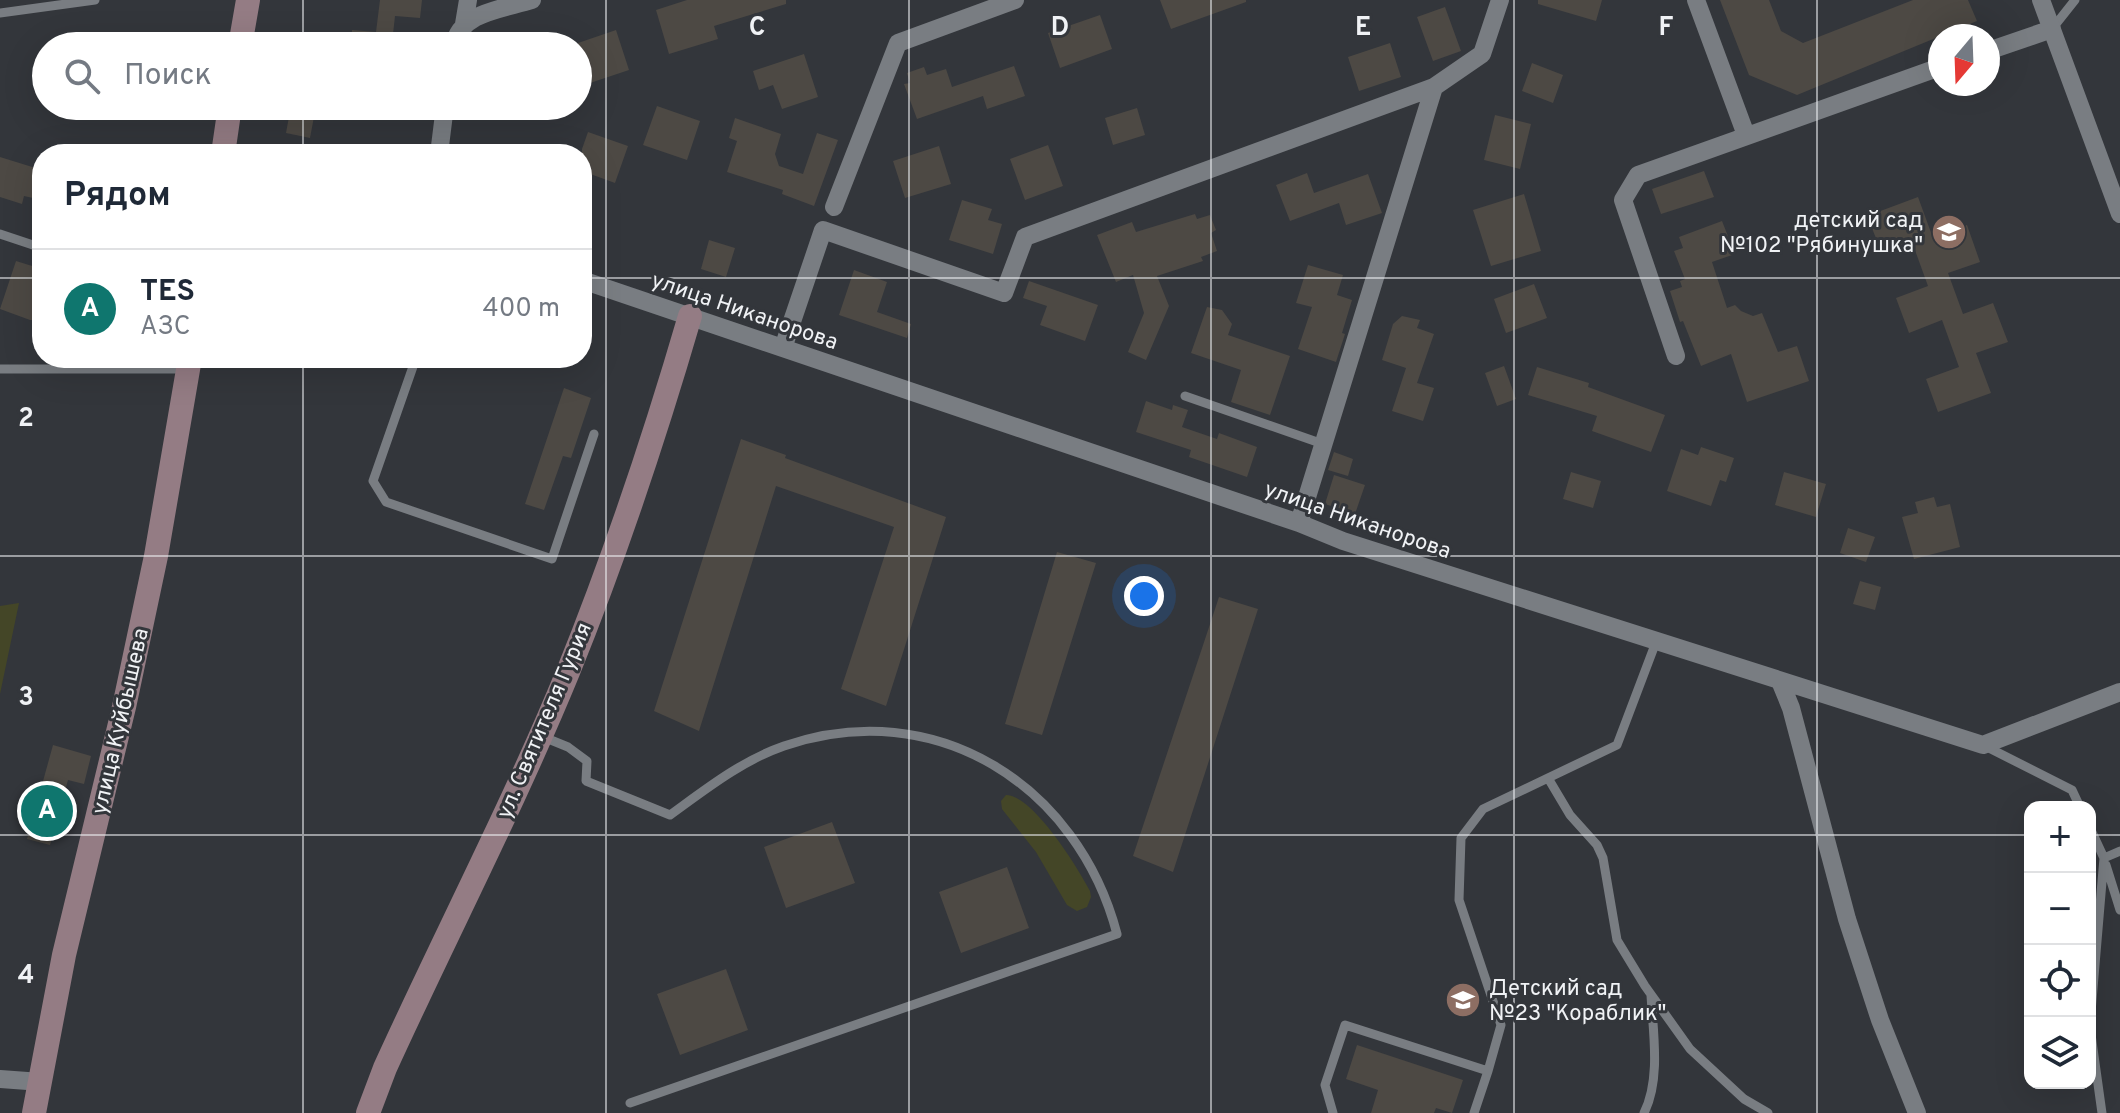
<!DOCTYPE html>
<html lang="ru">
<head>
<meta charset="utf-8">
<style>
	body { margin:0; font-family:Overpass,sans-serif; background:#f6f6f7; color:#1f2937 }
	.controls { position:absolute; right:24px; bottom:24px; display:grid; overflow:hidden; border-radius:16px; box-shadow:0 8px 32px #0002 }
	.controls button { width:72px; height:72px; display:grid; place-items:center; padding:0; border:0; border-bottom:2px solid #e0e1e3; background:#fff; color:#1f2937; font:40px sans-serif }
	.compass { position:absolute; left:1928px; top:24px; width:72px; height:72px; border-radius:50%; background:#fff; box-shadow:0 8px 32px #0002; rotate:199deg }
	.you { position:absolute; left:1144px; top:596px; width:28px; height:28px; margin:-20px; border:6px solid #fff; border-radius:50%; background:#1a73e8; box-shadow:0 0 0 12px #1a73e833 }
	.badge { display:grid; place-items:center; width:52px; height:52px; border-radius:50%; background:#0f766e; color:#fff; font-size:26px; font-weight:700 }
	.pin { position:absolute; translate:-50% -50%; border:4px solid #fff; box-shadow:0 2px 8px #0006 }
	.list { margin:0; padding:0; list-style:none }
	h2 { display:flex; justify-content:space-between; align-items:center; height:104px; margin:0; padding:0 32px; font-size:34px }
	h2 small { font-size:26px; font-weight:400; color:#747a83 }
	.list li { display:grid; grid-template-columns:52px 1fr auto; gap:24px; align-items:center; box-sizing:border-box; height:120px; padding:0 32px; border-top:2px solid #e0e1e3 }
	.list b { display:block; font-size:30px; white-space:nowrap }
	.list p { margin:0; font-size:26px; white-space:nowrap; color:#747a83 }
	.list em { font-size:26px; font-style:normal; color:#747a83 }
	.icon { flex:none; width:44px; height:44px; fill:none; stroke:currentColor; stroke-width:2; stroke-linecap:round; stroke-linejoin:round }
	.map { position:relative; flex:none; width:2120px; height:1113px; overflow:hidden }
	.search { position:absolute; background:#fff; box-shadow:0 8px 32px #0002; left:32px; top:32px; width:560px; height:88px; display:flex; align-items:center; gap:20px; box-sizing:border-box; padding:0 28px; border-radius:44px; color:#747a83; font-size:30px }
	.panel { position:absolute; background:#fff; box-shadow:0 8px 32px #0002; left:32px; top:144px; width:560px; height:224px; border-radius:32px }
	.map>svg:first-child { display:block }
	.green { fill:#444627 }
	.building { fill:#4d4944 }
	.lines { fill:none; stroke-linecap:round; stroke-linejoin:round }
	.lane { stroke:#797d82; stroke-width:9 }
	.street { stroke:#797d82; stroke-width:18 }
	.secondary { stroke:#947c84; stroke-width:24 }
	.grid { fill:none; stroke:#f0f2f5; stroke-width:2; stroke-opacity:0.55 }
	.labels { text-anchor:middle; stroke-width:6; stroke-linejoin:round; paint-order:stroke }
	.poi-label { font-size:22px; fill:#f0f2f5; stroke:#33363b; text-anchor:end }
	.street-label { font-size:22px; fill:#f0f2f5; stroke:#33363b }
	.grid-label { font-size:26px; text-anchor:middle; font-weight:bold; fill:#f0f2f5; stroke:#33363b; stroke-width:6; stroke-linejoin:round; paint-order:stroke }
</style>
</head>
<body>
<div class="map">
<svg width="2120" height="1113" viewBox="0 0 2120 1113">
	<rect width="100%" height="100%" fill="#33363b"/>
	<path class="green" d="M19,603L0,694V606Z
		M1006,795C1033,795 1078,868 1090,891L1091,897L1087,907L1077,911L1067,905L1036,852L1002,809L1001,801Z"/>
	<path class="building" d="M380,0H422L420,18L395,16L393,34L408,35L407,46H351L352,30L376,32Z
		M687,0H786V4L714,26L718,39L669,54L656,10Z
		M1160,0H1246V2L1171,29Z
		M1538,0H1602L1596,21L1538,4Z
		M1720,0H1769L1781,31L1803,43L1913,0H1968L1977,21L1797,95L1749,75Z
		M1445,7L1461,51L1433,61L1417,17Z
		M1100,15L1112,49L1060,68L1048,33Z
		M616,30L629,70L587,84L578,59V43Z
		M1390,43L1401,77L1359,91L1348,57Z
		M804,54L818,97L782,109L773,85L759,90L753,71Z
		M1532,63L1563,75L1553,103L1522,91Z
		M1014,66L1025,96L987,109L983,96L917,119L904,84L910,83L907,73L924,67L927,75L946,69L952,87Z
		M291,106H316L310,138L286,133Z
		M657,106L700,121L687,160L643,145Z
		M1137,108L1145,135L1113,145L1105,118Z
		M1495,115L1531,124L1520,169L1484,160Z
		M735,118L781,134L775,154L779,166L803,174L817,133L838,140L814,206L782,194L783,190L727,172L737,141L729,138Z
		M588,132L628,146L615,183L582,171V149Z
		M1048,145L1063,186L1025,200L1010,159Z
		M939,146L951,184L905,198L893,161Z
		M0,157L42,170V200L24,196L22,204L0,197Z
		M1704,171L1714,197L1661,214L1652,189Z
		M1307,173L1314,193L1368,174L1382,213L1346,225L1339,203L1290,221L1276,185Z
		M1524,194L1541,251L1491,266L1473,210Z
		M1918,197L1933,238L1967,225L1980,262L1948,273L1963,314L1993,303L2008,342L1976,353L1991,393L1938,412L1926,379L1959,367L1942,320L1909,333L1896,298L1928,286L1912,242L1882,253L1867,216Z
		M962,200L992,209L988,220L1002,224L993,254L949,240Z
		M1195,214L1197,219L1210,215L1216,230L1211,233L1217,251L1201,257L1203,261L1157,276L1169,306L1146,360L1128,352L1144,313L1133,275L1116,282L1097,235L1132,222L1136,232Z
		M1722,221L1735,254L1712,262L1727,308L1735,305L1741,311L1753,316L1762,313L1778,352L1797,346L1809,381L1747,402L1731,354L1701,366L1683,321L1680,322L1670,291L1682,287L1680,281L1685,279L1674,251L1683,248L1679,237Z
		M709,240L735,248L726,277L701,269Z
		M16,261L42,269V320H30L0,309Z
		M1308,265L1343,275L1337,295L1352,300L1342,333L1345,334L1336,362L1298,349L1312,307L1296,303Z
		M854,270L887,282L877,312L911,324L907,338L839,315Z
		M1029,281L1098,305L1085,341L1040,325L1047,306L1023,298Z
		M1534,284L1547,318L1506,333L1494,299Z
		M1207,307L1222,310L1232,324L1228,335L1290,356L1270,415L1231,402L1241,370L1191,353Z
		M1402,316L1420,320L1417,328L1434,334L1417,383L1434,388L1423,421L1392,411L1406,368L1382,360L1393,324Z
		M1504,366L1516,399L1497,406L1485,373Z
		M1537,367L1589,383L1588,387L1665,415L1651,452L1592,431L1597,416L1528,395Z
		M564,388L591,398L571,458L563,456L544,510L525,504Z
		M1146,401L1172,410L1173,405L1188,410L1182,427L1217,439L1219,433L1257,447L1247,477L1189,457L1191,450L1136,432Z
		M741,439L786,455L785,458L946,517L886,706L841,689L894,527L776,486L699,731L654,711Z
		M1701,447L1734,458L1726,482L1720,480L1711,506L1667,491L1681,449L1698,455Z
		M1334,452L1353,459L1348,476L1328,470Z
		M1571,472L1601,481L1593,508L1563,499Z
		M1784,472L1826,484L1816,517L1775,505Z
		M1334,475L1365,485L1355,514L1325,504Z
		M1934,497L1937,507L1950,504L1960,547L1914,559L1902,517L1918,513L1915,502Z
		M1848,528L1875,537L1866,562L1840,553Z
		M1057,552L1096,563L1042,735L1005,724Z
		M1860,581L1881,587L1875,610L1853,604Z
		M1219,597L1258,609L1173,872L1133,856Z
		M53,745L91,756L84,784L68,780L50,845L27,839Z
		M832,822L855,883L786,908L764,847Z
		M1007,867L1029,928L961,953L939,892Z
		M726,969L748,1030L680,1055L657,994Z
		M1357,1045L1463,1080L1452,1113L1436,1108L1434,1113H1371L1378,1090L1346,1079Z"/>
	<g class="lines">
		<path class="lane" d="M0,13L95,0
			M2052,29L2075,0
			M0,234L42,248
			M416,358L373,481L386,502L552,559L594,434
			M0,369H185
			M1185,396L1323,444
			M541,736L568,747L587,761L586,781L670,815C706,789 741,761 784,746C935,694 1078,785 1117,934L630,1103
			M1985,746L2072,790L2080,807
			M1548,778L1570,815L1597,845L1603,858L1617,940L1645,986L1690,1049L1744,1099L1768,1113
			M2090,828L2104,858L2120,851
			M2106,865L2120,910
			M2090,1024L2104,858
			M2090,1027L2102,1113
			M1333,1113L1325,1085L1345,1025L1488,1071L1501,1025L1459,900L1461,838L1483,809L1617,745L1656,642
			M1474,1113L1488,1071
			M1644,1113C1661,1079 1653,1032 1651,995"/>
		<path class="street" d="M1696,0L1746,135
			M2041,0L2120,214
			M464,24L468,0
			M454,46C459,12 504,9 532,0
			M1988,51L2052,29
			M439,154L445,106
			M834,207L898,43L1015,0
			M582,280L1299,523L1343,541L1983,745L2120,692
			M783,348L823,230L1004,293L1025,237L1434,87
			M1676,356L1623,200L1638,175L1940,67
			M1299,523L1434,87L1482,54L1500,0
			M1780,681L1791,708L1847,919L1880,1020L1917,1113
			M0,1079L41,1082"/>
		<path class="secondary" d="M240,46L248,0
			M223,154L230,106
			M34,1113L64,955L124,707L156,556L190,358
			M368,1113L385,1068C445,936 513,806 568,672C615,556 655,436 690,316"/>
	</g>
	<path class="grid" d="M303,0V46M606,0V1113M909,0V1113M1211,0V1113M1514,0V1113M1817,0V1113M303,106V154M0,278H42M582,278H2120M303,358V1113M0,556H2120M0,835H2030M2090,835H2120"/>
	<defs>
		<g id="school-disc" transform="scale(1.8)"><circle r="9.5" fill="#8d6e63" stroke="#33363b"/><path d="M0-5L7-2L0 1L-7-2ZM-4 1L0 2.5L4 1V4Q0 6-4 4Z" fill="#fff"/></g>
	</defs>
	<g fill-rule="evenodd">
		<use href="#school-disc" x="1949" y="232"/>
		<use href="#school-disc" x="1463" y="1000"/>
	</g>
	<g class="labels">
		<g class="poi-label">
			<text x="1923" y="227">детский сад<tspan x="1923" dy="25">№102 "Рябинушка"</tspan></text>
			<text x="1489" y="995" text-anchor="start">Детский сад<tspan x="1489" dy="25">№23 "Кораблик"</tspan></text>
		</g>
		<g class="street-label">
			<text transform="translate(745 310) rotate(19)" y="8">улица Никанорова</text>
			<text transform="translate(1358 519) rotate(19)" y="8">улица Никанорова</text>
			<text transform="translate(543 720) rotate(-67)" y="8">ул. Святителя Гурия</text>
			<text transform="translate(119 721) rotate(-77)" y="8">улица Куйбышева</text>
		</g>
	</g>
	<g class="grid-label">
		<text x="757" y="35">C</text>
		<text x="1060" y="35">D</text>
		<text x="1363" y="35">E</text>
		<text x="1666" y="35">F</text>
		<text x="26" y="426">2</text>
		<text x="26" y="705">3</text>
		<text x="26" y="983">4</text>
	</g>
</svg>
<div class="controls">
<button>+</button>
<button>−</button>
<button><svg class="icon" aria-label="locate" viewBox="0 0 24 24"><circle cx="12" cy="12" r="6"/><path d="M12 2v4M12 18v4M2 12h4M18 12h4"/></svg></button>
<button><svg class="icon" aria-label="layers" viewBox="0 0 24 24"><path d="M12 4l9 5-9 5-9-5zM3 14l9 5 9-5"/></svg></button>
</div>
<svg class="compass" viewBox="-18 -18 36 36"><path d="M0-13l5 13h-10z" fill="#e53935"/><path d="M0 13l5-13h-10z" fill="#747a83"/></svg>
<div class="you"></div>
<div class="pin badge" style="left:47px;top:811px">A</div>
<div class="search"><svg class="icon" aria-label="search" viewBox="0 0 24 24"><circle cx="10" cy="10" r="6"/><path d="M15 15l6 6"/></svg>Поиск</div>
<section class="panel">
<h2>Рядом<small></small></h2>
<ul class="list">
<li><span class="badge">A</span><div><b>TES</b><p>АЗС</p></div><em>400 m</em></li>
</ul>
</section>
</div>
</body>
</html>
